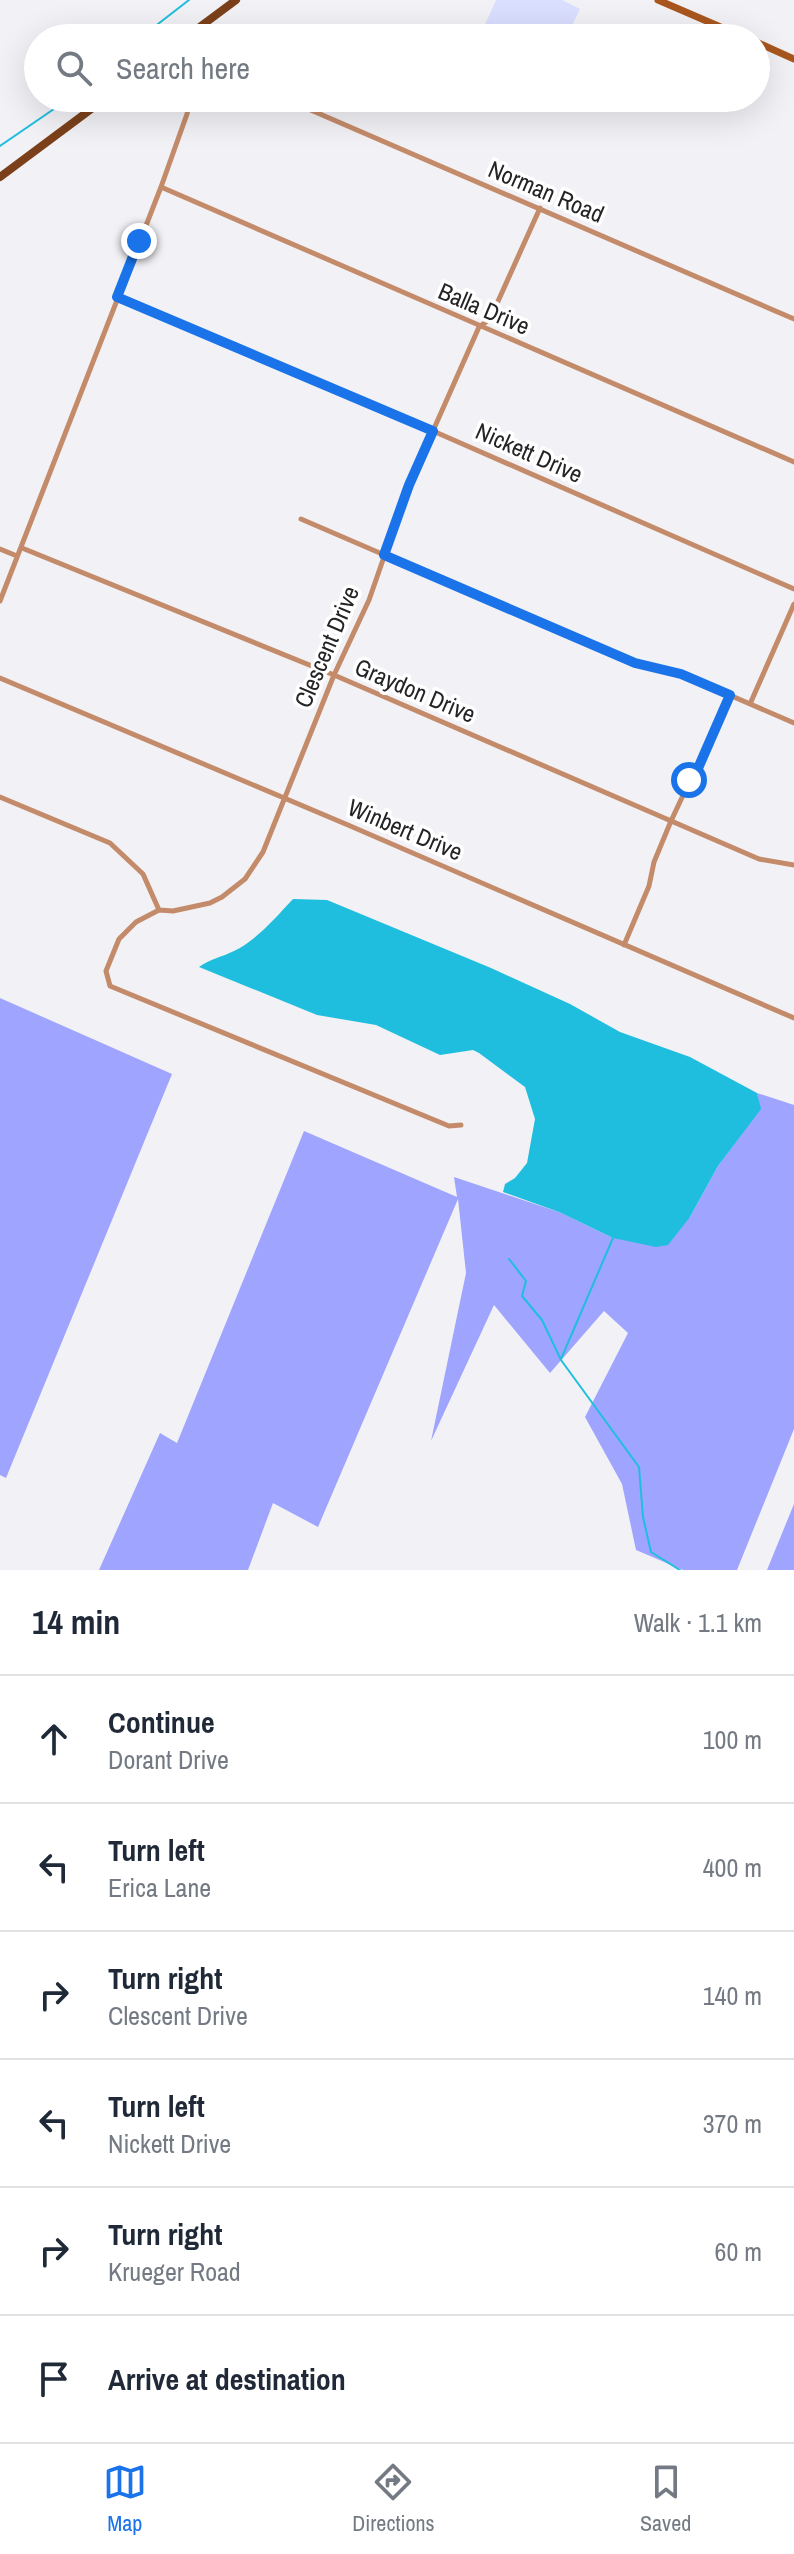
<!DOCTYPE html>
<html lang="en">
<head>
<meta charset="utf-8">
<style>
	body { margin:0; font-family:"Archivo Narrow",sans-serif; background:#f2f2f3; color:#1f2937 }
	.stop { position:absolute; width:24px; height:24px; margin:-18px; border:6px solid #1a73e8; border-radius:50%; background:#fff }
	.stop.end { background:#1a73e8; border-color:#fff; box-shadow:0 2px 8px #0008 }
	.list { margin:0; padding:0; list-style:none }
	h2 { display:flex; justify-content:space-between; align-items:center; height:104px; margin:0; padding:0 32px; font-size:34px }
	h2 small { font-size:26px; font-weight:400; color:#747a83 }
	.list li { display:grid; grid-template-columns:52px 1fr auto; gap:24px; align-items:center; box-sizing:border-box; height:128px; padding:0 32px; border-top:2px solid #e0e1e3 }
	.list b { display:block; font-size:30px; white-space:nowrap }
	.list p { margin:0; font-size:26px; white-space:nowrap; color:#747a83 }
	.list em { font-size:26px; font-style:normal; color:#747a83 }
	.icon { flex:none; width:44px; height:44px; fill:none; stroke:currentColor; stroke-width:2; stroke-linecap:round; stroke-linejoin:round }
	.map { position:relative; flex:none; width:794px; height:1570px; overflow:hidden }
	.search { position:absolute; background:#fff; box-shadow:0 8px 32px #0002; left:24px; right:24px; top:24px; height:88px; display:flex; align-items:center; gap:20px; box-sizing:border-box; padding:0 28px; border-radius:44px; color:#747a83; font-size:30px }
	.sheet { height:872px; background:#fff }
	nav { display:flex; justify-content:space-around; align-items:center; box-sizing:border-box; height:112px; border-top:2px solid #e0e1e3; background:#fff; font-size:22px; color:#747a83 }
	nav a { display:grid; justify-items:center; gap:4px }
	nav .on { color:#1a73e8 }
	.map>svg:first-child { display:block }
	.green { fill:#dadeff }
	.forest { fill:#9fa5fe }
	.water { fill:#1fbede }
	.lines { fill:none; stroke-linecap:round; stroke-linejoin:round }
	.stream { stroke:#1fbede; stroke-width:2 }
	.street { stroke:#c48b6a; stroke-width:5 }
	.secondary { stroke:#a8561d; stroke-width:7 }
	.primary { stroke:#7b401a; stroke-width:8 }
	.route { stroke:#1a73e8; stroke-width:10 }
	.labels { text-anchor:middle; stroke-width:7; stroke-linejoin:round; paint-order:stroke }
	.street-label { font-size:24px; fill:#242426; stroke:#fff }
</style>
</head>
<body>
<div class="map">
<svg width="794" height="1570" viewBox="0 0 794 1570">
	<rect width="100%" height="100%" fill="#f1f1f6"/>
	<path class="green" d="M496,0H562L580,9L566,38H479Z"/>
	<path class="forest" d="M0,998L172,1074L6,1478L0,1475Z
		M757,1093L794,1105V1429L737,1570H683L636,1550L622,1484L585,1417L628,1333L604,1311L550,1373L494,1305L431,1441L466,1273L458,1199L318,1527L273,1503L248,1570H99L160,1433L177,1443L304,1131L457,1197L454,1177L559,1212L613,1238L690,1217L718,1166L760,1109Z
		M794,1504V1570H767Z"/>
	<path class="water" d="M293,899L327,900L491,968L570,1004L620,1032L690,1057L757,1093L761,1109L718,1166L690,1217L668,1245L656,1247L613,1238L559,1212L503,1192L505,1184L515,1178L527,1163L535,1119L525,1087L479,1053L473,1050L440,1055L376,1025L317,1015L199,967C210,959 222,957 234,951C258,939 275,918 293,899Z"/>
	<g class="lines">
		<path class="stream" d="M144,38L158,24L189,0
			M0,146L70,98
			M509,1259L526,1281L522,1296L542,1320L561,1360L639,1467L643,1517L651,1552L680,1570
			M561,1359L613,1238"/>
		<path class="street" d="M283,98L794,319
			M161,187L794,462
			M117,297L433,431L794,589
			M301,519L635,663L681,674L794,723
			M22,548L334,675L759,859L794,865
			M0,549L17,556
			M0,601L161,187L187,114L190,98
			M0,678L348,825L794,1018
			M750,704L794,604
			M0,797L110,843L143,874L159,910
			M624,945L649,886L654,862L671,821L730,695
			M461,1125L449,1126L110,986L106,971L119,939L136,922L159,910L173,911L210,903L222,897L245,879L263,852L334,675L369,600L409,485L479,327L490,319L540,208"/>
		<path class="secondary" d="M658,0L746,38
			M756,42L794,59"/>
		<path class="primary" d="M185,38L236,0
			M0,177L106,98"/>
	</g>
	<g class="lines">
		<path class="route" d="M139,241L117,297L433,431L409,485L384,555L635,663L681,674L730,695L699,766L689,780"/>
	</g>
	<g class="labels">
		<g class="street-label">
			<text transform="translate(546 192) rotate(23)" y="8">Norman Road</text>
			<text transform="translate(484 309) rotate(23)" y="8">Balla Drive</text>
			<text transform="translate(529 453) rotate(24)" y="8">Nickett Drive</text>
			<text transform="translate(327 647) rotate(-67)" y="8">Clescent Drive</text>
			<text transform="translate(415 691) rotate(23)" y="8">Graydon Drive</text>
			<text transform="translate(405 830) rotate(23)" y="8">Winbert Drive</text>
		</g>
	</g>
</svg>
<div class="stop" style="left:689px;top:780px"></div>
<div class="stop end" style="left:139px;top:241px"></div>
<div class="search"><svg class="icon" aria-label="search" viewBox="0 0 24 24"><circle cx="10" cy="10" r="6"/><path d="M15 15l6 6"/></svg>Search here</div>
</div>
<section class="sheet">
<h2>14 min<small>Walk · 1.1 km</small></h2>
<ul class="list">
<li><svg class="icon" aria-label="ahead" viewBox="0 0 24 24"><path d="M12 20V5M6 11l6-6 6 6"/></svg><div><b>Continue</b><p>Dorant Drive</p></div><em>100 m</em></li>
<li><svg class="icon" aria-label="left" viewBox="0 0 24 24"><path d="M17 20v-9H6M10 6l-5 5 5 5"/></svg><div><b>Turn left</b><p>Erica Lane</p></div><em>400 m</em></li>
<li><svg class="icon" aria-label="right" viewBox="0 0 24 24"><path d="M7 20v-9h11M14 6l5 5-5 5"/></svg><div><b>Turn right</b><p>Clescent Drive</p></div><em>140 m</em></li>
<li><svg class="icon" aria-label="left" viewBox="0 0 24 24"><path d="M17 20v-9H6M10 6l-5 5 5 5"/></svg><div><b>Turn left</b><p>Nickett Drive</p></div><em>370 m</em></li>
<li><svg class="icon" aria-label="right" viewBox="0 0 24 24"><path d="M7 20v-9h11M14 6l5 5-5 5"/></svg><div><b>Turn right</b><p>Krueger Road</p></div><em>60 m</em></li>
<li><svg class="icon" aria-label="arrive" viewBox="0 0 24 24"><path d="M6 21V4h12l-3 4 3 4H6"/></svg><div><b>Arrive at destination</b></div></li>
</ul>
</section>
<nav>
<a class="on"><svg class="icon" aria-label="map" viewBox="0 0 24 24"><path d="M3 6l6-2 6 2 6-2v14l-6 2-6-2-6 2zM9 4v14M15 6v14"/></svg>Map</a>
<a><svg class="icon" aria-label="directions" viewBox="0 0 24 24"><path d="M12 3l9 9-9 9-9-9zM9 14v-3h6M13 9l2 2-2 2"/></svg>Directions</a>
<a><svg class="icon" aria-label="saved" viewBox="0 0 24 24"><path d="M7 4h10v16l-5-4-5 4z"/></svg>Saved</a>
</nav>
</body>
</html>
